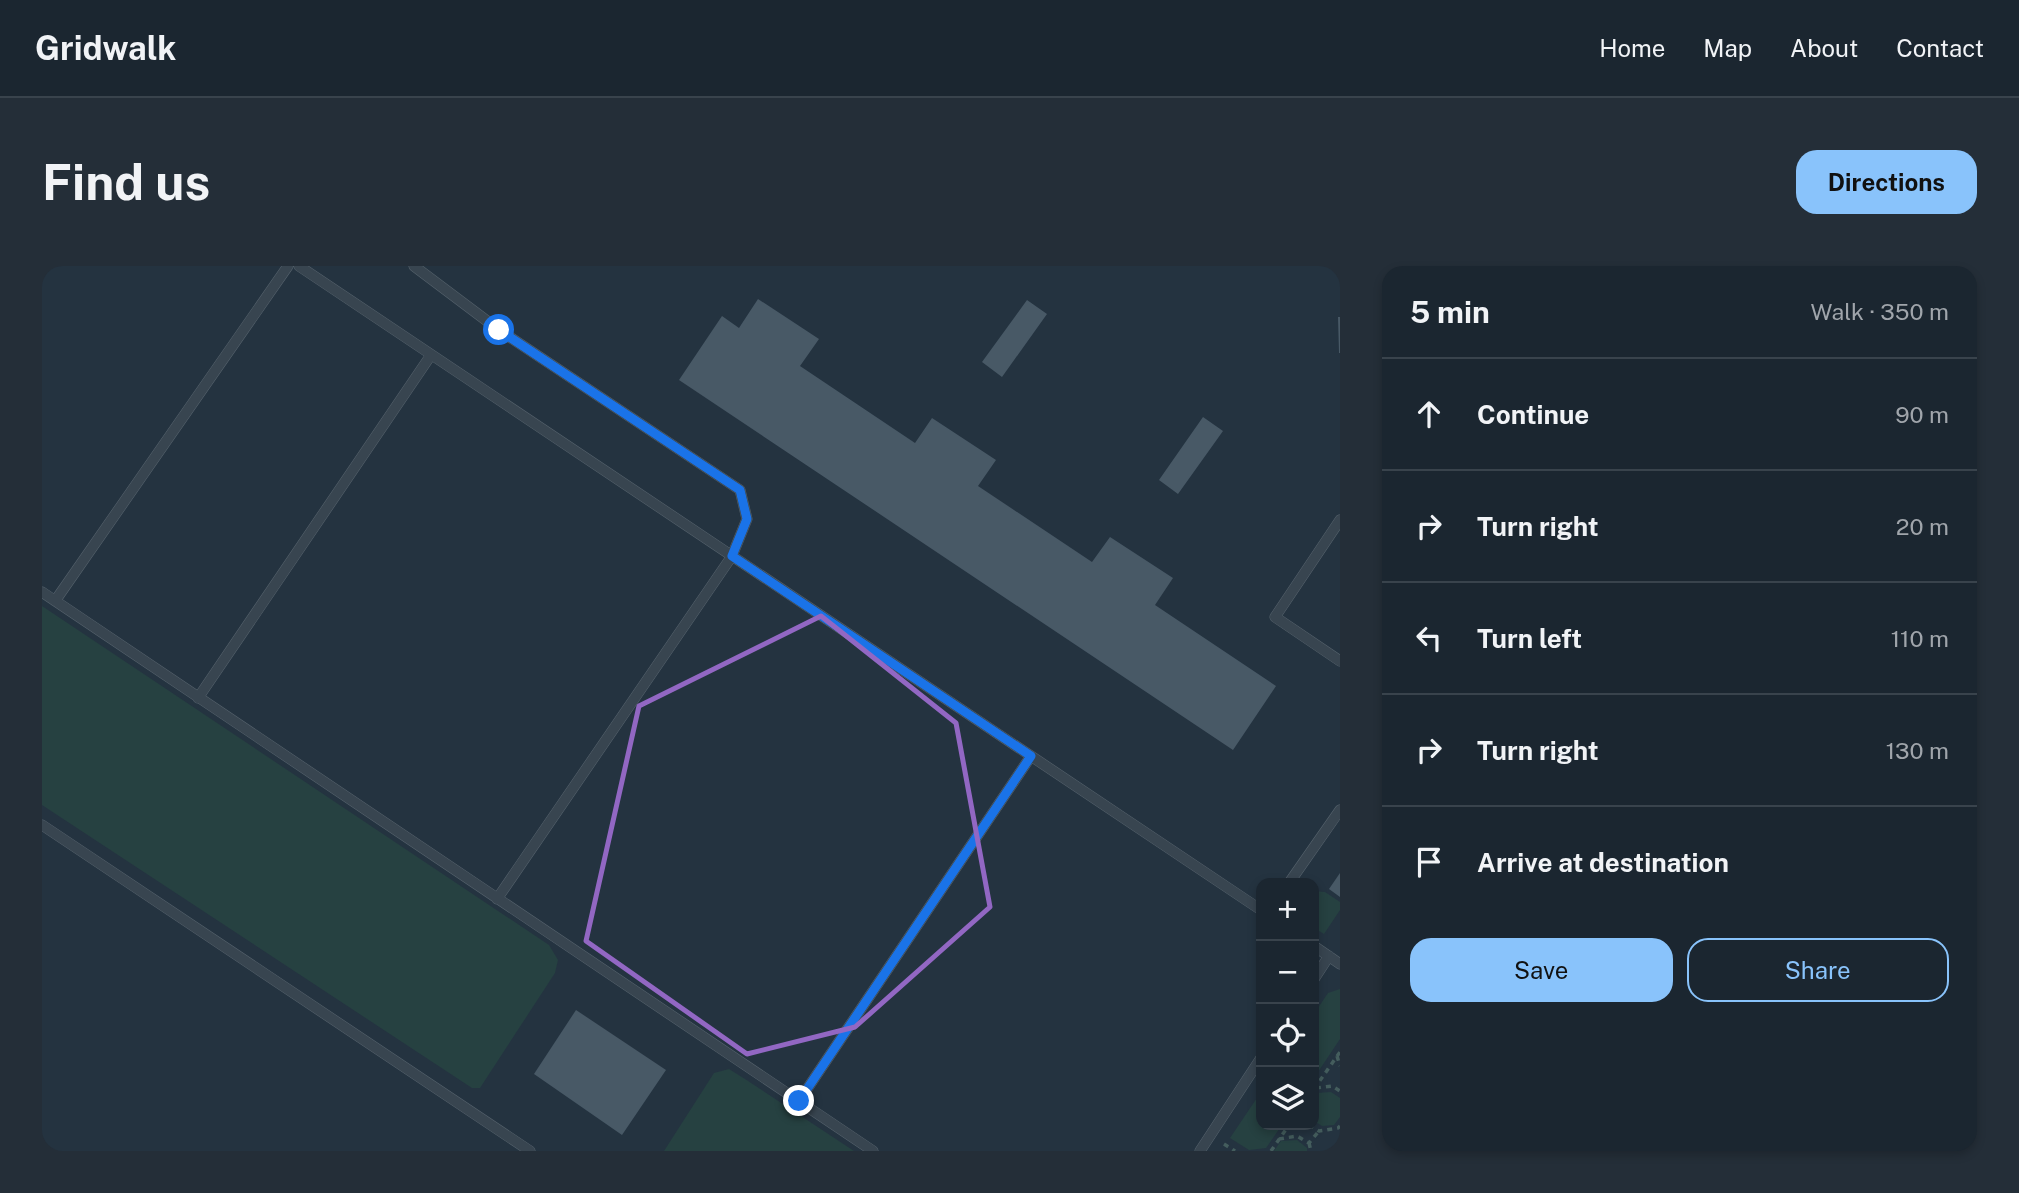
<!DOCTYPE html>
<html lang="en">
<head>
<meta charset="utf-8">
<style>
	body { margin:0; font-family:"Public Sans",sans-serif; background:#242e38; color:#f1f3f6 }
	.controls { position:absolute; right:21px; bottom:21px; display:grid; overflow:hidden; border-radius:14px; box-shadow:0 4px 10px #0003 }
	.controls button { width:63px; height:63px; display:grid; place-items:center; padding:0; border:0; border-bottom:2px solid #39434c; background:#1b2630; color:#f1f3f6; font:35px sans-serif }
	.stop { position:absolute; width:21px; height:21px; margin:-16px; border:5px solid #1a73e8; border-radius:50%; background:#fff }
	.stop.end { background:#1a73e8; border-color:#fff; box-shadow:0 2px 7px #0008 }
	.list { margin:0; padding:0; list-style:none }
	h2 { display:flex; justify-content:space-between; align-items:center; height:91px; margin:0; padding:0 28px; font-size:30px }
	h2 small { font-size:23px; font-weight:400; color:#a0a5ab }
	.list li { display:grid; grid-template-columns:46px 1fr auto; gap:21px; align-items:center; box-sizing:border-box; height:112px; padding:0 28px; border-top:2px solid #39434c }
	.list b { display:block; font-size:26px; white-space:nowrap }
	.list em { font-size:23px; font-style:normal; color:#a0a5ab }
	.actions { display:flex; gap:14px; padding:21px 28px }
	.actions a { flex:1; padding:16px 0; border:2px solid #89c3fb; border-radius:21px; text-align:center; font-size:24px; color:#89c3fb }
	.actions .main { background:#89c3fb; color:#111 }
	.icon { flex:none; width:38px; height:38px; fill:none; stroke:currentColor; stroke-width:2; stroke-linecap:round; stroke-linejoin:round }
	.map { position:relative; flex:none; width:1298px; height:885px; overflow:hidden; border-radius:21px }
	header { display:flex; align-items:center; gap:42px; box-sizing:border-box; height:98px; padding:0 35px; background:#1b2630; border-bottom:2px solid #39434c }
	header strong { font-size:33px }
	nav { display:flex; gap:38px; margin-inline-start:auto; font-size:24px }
	.intro { display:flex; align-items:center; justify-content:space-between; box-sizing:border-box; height:168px; padding:0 42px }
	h1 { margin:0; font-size:49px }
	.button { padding:18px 32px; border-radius:21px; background:#89c3fb; color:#111; font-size:24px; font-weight:700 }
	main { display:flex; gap:42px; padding:0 42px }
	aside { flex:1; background:#1b2630; border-radius:21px; box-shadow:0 4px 10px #0003 }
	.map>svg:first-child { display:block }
	.green { fill:#264141 }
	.building { fill:#485966 }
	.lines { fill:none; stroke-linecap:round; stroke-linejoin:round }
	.lane-casing { stroke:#56636d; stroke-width:11 }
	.path { stroke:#445d5d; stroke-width:3.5; stroke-dasharray:5 5; stroke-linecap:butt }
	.lane { stroke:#384550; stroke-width:10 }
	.route { stroke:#1a73e8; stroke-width:9 }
	.marked { fill:none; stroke:#9267c3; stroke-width:5; stroke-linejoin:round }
</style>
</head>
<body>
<header>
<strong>Gridwalk</strong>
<nav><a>Home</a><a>Map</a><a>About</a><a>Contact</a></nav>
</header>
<div class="intro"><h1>Find us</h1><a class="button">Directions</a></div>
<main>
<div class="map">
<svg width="1298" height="885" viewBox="0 0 1298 885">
	<rect width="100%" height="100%" fill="#243340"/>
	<path class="green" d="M0,340L507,679L516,694L513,707L438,822H430L0,539Z
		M1272,625L1283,626L1298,636V644L1282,668L1272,662Z
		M1298,723V773L1272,812V748L1286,727Z
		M687,803L703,813L812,885H622L672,807Z
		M1219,826V859H1240L1224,882L1207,884L1188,872Z
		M1289,826L1298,832V851L1292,859L1280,860L1272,855V831L1274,827Z
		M1255,874L1265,882V885H1232L1239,875Z"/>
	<path class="building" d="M716,33L777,73L758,100L873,177L890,152L954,194L936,220L1050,296L1068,271L1131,312L1113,339L1234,420L1191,484L637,114L680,50L697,62Z
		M985,34L1005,48L960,111L940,96Z
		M1296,51H1298V87H1297Z
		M1161,151L1181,165L1136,228L1117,214Z
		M1298,607V631L1287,623Z
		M534,744L624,804L580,869L492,808Z"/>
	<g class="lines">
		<g class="lane-casing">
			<path id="lane" d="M257,0L1219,644
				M372,0L457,64L698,224L705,253L690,290L455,633
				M1298,254L1233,351L1298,395
				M0,326L831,885
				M13,335L246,0
				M156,432L389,89
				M0,559L488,885
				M1247,617L1298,544
				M1272,680L1298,698
				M1272,713L1287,690
				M757,835L989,490
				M1158,885L1219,792"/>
		</g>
		<path class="path" d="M1295,790L1298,800
			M1274,822L1290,820L1298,825
			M1272,823L1298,786
			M1267,859L1277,865L1296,862L1298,860
			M1237,873L1255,870L1267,877L1277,865
			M1267,877L1269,885
			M1182,878L1193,885
			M1229,885L1247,859"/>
		<use href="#lane" class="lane"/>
	</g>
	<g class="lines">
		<path class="route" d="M457,64L698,224L705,253L690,290L989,490L757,835"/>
	</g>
	<path class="marked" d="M779,350L914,457L948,641L813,761L705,788L544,675L597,440Z"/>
</svg>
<div class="controls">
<button>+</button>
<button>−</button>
<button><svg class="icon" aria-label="locate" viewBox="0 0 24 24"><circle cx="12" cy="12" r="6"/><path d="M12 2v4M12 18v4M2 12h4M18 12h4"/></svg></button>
<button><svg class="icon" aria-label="layers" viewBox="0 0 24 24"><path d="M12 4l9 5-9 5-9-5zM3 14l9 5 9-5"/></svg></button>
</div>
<div class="stop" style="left:457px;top:64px"></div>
<div class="stop end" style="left:757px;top:835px"></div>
</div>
<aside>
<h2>5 min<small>Walk · 350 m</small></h2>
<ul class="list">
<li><svg class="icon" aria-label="ahead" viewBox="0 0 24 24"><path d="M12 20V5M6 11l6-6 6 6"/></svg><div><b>Continue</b></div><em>90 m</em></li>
<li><svg class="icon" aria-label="right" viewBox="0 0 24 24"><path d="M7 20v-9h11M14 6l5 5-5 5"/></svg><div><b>Turn right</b></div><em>20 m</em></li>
<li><svg class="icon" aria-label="left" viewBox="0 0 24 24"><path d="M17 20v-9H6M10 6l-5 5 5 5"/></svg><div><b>Turn left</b></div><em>110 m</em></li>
<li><svg class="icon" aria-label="right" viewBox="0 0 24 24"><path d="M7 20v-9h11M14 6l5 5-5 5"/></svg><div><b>Turn right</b></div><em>130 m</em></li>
<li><svg class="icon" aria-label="arrive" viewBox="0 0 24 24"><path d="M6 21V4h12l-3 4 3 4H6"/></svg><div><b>Arrive at destination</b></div></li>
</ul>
<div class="actions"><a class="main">Save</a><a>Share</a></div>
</aside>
</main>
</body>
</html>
